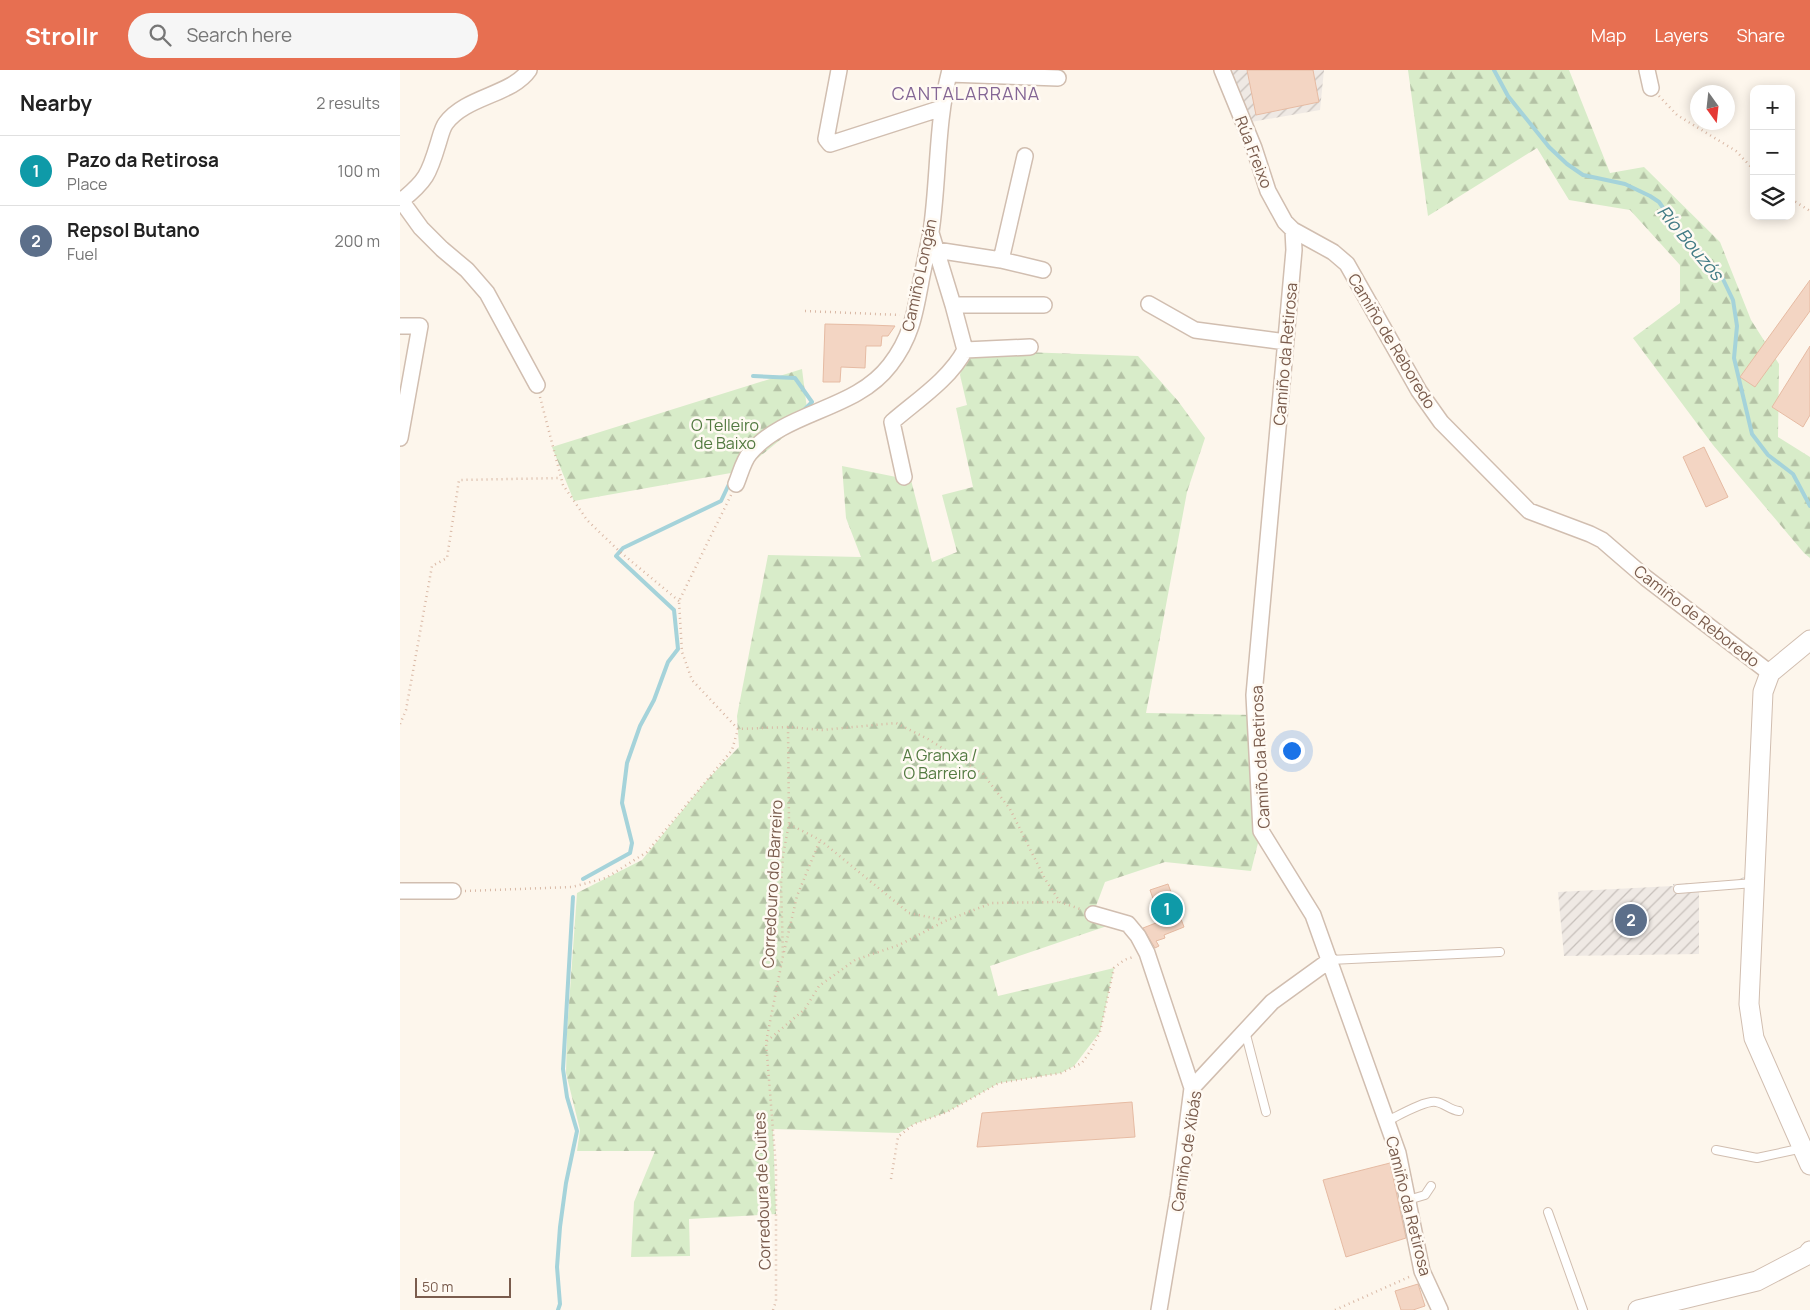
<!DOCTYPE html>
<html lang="en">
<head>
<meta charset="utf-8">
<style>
	body { margin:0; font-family:Manrope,sans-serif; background:#f6f6f6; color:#222 }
	.controls { position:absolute; right:15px; top:15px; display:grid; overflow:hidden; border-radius:10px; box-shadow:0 2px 12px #0003 }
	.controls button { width:45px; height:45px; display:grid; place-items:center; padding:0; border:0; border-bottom:1px solid #e0e0e0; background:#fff; color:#222; font:25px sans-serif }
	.compass { position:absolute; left:1290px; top:15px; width:45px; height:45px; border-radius:50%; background:#fff; box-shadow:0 2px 12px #0003; rotate:165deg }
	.scale { position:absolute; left:15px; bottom:12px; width:96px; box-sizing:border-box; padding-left:5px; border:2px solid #7a5c4d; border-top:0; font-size:14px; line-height:18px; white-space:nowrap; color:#7a5c4d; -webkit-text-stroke:4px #fffaf3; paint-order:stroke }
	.you { position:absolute; left:891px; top:680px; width:18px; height:18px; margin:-12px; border:4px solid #fff; border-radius:50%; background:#1a73e8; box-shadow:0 0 0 8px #1a73e833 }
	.badge { display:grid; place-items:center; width:32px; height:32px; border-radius:50%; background:#e76f51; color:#fff; font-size:16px; font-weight:700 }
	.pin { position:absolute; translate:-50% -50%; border:2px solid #fff; box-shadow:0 1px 5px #0006 }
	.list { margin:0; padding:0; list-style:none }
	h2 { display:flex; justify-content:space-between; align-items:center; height:65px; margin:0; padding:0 20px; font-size:21px }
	h2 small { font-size:16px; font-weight:400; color:#767676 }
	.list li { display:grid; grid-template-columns:32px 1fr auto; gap:15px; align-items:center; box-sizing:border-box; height:70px; padding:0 20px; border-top:1px solid #e0e0e0 }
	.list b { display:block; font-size:19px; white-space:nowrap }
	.list p { margin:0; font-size:16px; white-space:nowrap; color:#767676 }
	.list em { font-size:16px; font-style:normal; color:#767676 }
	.icon { flex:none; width:28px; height:28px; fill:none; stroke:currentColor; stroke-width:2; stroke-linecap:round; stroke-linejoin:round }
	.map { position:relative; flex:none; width:1410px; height:1240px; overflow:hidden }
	header { display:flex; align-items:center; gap:30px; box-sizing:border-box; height:70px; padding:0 25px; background:#e76f51; color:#fff }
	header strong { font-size:24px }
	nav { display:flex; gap:28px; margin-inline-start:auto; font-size:18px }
	.search { width:350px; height:45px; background:#f6f6f6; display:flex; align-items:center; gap:12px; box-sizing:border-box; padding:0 18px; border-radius:28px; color:#767676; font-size:19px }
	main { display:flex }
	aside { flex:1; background:#fff }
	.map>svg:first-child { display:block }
	.industrial { fill:url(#industrial-furrows) }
	.forest { fill:url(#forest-firs) }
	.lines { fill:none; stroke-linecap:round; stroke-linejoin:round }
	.stream { stroke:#a5d3da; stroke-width:4 }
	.building { fill:#f3d5c3; stroke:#e6bba3 }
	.service-casing { stroke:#d1beb0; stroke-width:10 }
	.minor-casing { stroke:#d1beb0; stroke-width:18 }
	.tertiary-casing { stroke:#d1beb0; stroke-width:21 }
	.path { stroke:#d9b8a5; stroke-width:2.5; stroke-dasharray:1 4; stroke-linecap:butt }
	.service { stroke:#fff; stroke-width:8 }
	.minor { stroke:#fff; stroke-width:15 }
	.tertiary { stroke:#fff; stroke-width:19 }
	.labels { text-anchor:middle; stroke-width:5; stroke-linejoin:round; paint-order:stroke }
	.street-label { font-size:16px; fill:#7a5c4d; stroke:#fffaf3 }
	.park-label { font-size:16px; fill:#537a41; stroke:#fffaf3 }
	.neighbourhood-label { font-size:18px; letter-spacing:1px; fill:#846695; stroke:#fffaf3 }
	.water-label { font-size:18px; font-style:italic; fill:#437c86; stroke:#fffaf3 }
</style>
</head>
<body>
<header>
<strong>Strollr</strong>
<div class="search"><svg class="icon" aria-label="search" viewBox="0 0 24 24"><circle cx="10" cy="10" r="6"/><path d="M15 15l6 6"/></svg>Search here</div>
<nav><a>Map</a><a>Layers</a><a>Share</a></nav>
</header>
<main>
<aside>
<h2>Nearby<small>2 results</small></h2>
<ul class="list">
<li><span class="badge" style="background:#0f9aa8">1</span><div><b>Pazo da Retirosa</b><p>Place</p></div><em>100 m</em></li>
<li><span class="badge" style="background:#5c6f8a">2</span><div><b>Repsol Butano</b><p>Fuel</p></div><em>200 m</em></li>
</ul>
</aside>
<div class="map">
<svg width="1410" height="1240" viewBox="0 0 1410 1240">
	<defs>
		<pattern id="industrial-furrows" width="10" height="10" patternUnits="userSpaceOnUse" patternTransform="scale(1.25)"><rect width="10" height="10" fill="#efe9e4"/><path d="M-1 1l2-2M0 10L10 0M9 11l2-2" fill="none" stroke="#c7c0bb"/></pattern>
		<pattern id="forest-firs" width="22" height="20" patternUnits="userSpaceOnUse" patternTransform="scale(1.25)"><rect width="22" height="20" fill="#d8ecc9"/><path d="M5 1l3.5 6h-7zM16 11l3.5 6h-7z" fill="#b4c2a5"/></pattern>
	</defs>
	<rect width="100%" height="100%" fill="#fdf6ec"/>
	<path class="industrial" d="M826,0H924L920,40L851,52Z
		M1347,806L1346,817L1299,820V884L1164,886L1158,822L1273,816V814L1334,811Z"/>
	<path class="forest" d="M1008,0H1169L1210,103L1244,97L1320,172L1351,250L1379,294L1378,367L1410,387V488L1404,483L1313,375L1233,268L1280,233V195L1230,140L1169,130L1137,78L1028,146Z
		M565,280L738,286L778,331L805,368L787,422L746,643L855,645L861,761L851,801L765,792L705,812L693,844L707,856L590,896L598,926L714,898L700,962L674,996L661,1003L599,1013L547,1042L514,1054L499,1063L373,1059L376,1144L289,1149L290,1186L231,1187L234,1132L255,1081H177L180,1060L166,1003L167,962L177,823L242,790L308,709L339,677L337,646L368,485L461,487L446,448L442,396L511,410L532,492L557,482L542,425L573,417L556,338L567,335L560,305Z
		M402,299L408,347L342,401L174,431L152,377Z"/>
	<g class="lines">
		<path class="stream" d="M1094,0L1108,26L1149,77L1167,94L1183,105L1225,114L1250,126L1259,132L1275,155L1320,203L1333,230L1337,256L1334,288L1352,364L1368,385L1393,404L1410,436
			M353,306L395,308L412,332L403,341
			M183,809L230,783L232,773L222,733L227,693L240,656L254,630L268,592L278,579L274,540L216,486L223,478L321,431L330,412
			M158,1240L160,1234L157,1197L160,1157L166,1113L177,1061L167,1027L163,999L173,827"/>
	</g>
	<path class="building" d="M847,0H913L919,32L856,45Z
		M1410,210V241L1355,317L1340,307Z
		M425,254L470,255L495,256L488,266H482L481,276H466L465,298L441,297L440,312H423Z
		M1410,276V345L1403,357L1372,337Z
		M1304,377L1328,427L1306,437L1283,387Z
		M768,814L784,857L764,865L765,868L756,871L759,876L755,878L743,858L761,851L750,820Z
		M732,1032L735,1067L577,1077L582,1043Z
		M990,1093L1006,1168L946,1187L923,1110Z
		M1018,1214L1025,1236L1013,1240H1001L995,1221Z"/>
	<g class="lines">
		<g class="service-casing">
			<path id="service" d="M1278,819L1354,813
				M930,890L1100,882
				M845,961L866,1042
				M987,1051C998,1046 1025,1030 1036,1032C1044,1033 1050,1040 1059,1041
				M1316,1080L1357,1088L1403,1078
				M1008,1130L1025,1125L1031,1116
				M1148,1142L1183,1240"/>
		</g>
		<g class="minor-casing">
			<path id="minor" d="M439,0L426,69L430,74L542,38
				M822,0L854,78L868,121L885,152L893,160L933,182L947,194L1019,321L1041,352L1129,441L1190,464L1202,470L1246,508L1370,603
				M1247,0L1251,18
				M549,4L658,8
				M0,129L21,158L42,179L67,200L87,223L137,315
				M1,131C26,111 29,104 38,74C40,68 42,58 46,53C66,26 112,25 129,0
				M893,160L894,180L854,625L861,761L913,845L998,1083L1022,1201L1040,1240
				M536,180L601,190L625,86
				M601,190L643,200
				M749,234L795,260L886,272
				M553,235H644
				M0,256H20L0,368
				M565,280L630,277
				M504,407L492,352C516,331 550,309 565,280L553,235L531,163
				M336,414C340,405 343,391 350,383C387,340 455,341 490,295C511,268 515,244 521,211C524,195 528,178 531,162C539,108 536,53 550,0
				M0,821H53
				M693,844L728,854L738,866L747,883L792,1018
				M759,1240L778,1127L792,1018L872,932L930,890"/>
		</g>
		<g class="tertiary-casing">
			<path id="tertiary" d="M1410,570L1370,603L1363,622L1349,934L1354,968L1410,1095
				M1238,1240L1357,1211L1407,1185L1410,1181"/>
		</g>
		<path class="path" d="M1259,26L1277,45L1336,81L1354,100
			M1391,129L1410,141
			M405,241L500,245
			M140,327L163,415L174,431L187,450L219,481L279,531
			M331,425L279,531L282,582L292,610L338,659L388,657L422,660L496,653L528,669L583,704L610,739L645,809L660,832L680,839
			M0,654L6,640L32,496L47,488L59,410L161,408
			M389,754L420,770L509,843L543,850
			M65,821L172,817L206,808L247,782L332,680L338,659
			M384,882L397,826L420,770
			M367,971L405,939L419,916L455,890L499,875L545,851L592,833L660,832
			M491,1109L498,1067L514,1054L547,1042L599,1013L661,1003L682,993L691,980L700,962L714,898L724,890L733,887
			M373,1240L376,1231V1098L366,972L383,886L381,814L383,785L389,754L388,657
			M935,1240L1009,1207"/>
		<use href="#service" class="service"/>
		<use href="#minor" class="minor"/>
		<use href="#tertiary" class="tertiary"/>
	</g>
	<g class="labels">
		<g class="street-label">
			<text transform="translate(854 82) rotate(69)" y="6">Rúa Freixo</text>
			<text transform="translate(519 205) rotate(-78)" y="6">Camiño Longán</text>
			<text transform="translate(992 271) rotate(59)" y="6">Camiño de Reboredo</text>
			<text transform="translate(885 284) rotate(-85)" y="6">Camiño da Retirosa</text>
			<text transform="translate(1297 546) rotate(38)" y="6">Camiño de Reboredo</text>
			<text transform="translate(860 687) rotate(-93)" y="6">Camiño da Retirosa</text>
			<text transform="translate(372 814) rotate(-87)" y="6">Corredouro do Barreiro</text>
			<text transform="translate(786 1081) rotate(-81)" y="6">Camiño de Xibás</text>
			<text transform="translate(362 1121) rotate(-92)" y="6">Corredoura de Cuites</text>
			<text transform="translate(1009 1136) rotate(76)" y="6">Camiño da Retirosa</text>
		</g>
		<g class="park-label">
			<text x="325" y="361">O Telleiro<tspan x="325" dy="18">de Baixo</tspan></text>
			<text x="540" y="691">A Granxa /<tspan x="540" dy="18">O Barreiro</tspan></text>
		</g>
		<g class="neighbourhood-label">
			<text x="566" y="30">CANTALARRANA</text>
		</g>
		<g class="water-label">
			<text transform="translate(1290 173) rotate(50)" y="6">Río Bouzós</text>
		</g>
	</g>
</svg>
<div class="controls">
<button>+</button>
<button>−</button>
<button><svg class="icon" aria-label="layers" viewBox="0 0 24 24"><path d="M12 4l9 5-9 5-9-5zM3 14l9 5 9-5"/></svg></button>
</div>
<svg class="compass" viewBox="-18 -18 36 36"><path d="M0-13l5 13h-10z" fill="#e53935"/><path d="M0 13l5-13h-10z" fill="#767676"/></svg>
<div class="scale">50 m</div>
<div class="you"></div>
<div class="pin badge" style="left:767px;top:839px;background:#0f9aa8">1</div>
<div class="pin badge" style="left:1231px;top:850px;background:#5c6f8a">2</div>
</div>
</main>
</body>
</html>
